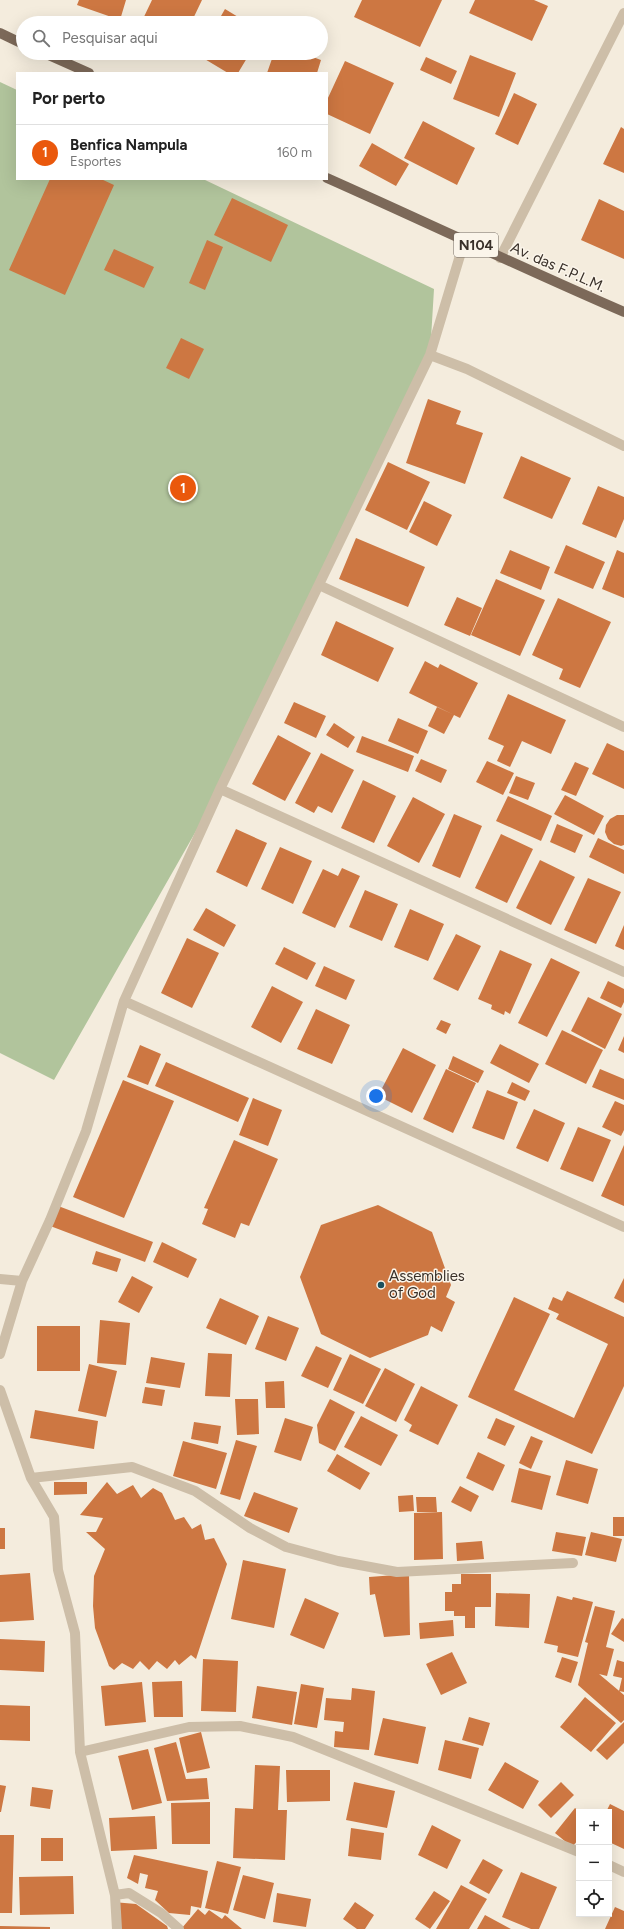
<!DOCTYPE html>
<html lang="pt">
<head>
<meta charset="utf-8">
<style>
	body { margin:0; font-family:Figtree,sans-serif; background:#f2f2f2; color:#222 }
	.controls { position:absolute; right:12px; bottom:12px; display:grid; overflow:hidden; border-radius:0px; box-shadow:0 4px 16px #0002 }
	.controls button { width:36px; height:36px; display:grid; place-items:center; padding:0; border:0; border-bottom:1px solid #e0e0e0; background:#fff; color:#222; font:20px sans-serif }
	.you { position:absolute; left:376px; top:1096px; width:14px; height:14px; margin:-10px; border:3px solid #fff; border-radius:50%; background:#1a73e8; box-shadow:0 0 0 6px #1a73e833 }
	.badge { display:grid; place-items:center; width:26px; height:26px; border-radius:50%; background:#ea580c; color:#fff; font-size:13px; font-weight:700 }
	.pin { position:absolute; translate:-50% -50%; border:2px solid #fff; box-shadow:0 1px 4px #0006 }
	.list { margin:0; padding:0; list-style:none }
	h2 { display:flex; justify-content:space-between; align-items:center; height:52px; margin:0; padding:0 16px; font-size:17px }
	h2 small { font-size:13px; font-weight:400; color:#767676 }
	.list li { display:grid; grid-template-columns:26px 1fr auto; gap:12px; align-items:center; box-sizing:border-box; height:56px; padding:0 16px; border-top:1px solid #e0e0e0 }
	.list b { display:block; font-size:15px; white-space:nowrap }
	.list p { margin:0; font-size:13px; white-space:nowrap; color:#767676 }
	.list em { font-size:13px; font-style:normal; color:#767676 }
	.icon { flex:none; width:22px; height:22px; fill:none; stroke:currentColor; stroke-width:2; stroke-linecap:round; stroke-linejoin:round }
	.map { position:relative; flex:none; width:624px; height:1929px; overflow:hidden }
	.search { position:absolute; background:#fff; box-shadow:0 4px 16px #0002; left:16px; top:16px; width:312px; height:44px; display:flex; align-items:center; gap:10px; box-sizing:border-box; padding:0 14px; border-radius:22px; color:#767676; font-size:15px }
	.panel { position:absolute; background:#fff; box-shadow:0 4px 16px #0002; left:16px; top:72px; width:312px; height:108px; border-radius:0px }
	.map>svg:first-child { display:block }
	.green { fill:#b1c49c }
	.building { fill:#cd7742 }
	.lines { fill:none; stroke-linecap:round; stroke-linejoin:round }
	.minor { stroke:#cdbea8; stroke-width:10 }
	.major { stroke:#7c6959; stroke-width:10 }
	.poi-dot { fill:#1b505e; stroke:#fbf5ea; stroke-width:1.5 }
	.labels { text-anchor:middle; stroke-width:3; stroke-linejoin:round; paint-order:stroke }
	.shield { fill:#fbf5ea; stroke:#736b63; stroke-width:1 }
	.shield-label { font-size:14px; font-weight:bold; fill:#393029 }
	.street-label { font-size:15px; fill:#393029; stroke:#fbf5ea }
	.poi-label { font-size:15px; fill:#393029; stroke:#fbf5ea; text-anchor:start }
</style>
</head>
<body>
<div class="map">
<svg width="624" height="1929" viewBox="0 0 624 1929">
	<rect width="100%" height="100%" fill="#f4ecdd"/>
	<path class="green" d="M0,82L17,90V179H203L434,289L430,355L220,789L54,1080L0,1053Z"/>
	<path class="building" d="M79,0H126L120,20L77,5Z
		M152,0H202L191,23H141Z
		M362,0H442L420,47L354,17Z
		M475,0H534L548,6L532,41L469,13Z
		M225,9L248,23H217Z
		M199,53H250L238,73H228L198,55Z
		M274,53H302L321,60L317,73H267Z
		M470,55L516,73L499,117L453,99Z
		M426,57L457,71L451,84L420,70Z
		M345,61L394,83L370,134L327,114V100Z
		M514,93L537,104L518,145L495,134Z
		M423,121L475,148L457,185L404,158Z
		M621,127L624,129V173L603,164Z
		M372,143L409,164L396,186L359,166Z
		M50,179H101L114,185L65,295L9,270Z
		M232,198L288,225L271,262L214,235Z
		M599,199L624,211V259L581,240Z
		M207,240L223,247L205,290L189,283Z
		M114,249L154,267L144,288L104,270Z
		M181,338L204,349L189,379L166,368Z
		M428,399L461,411L456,424L483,433L465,484L406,463Z
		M521,456L571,478L552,519L503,498Z
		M388,462L430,482L407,530L365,510Z
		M598,486L624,497V519L616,538L582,524Z
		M424,501L452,515L437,546L409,532Z
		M356,538L425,567L408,607L339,579Z
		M566,545L605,562L593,589L554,573Z
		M510,550L550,567L541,590L500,573Z
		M617,550L624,553V598L602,589Z
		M496,579L545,600L520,656L471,635Z
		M457,597L482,608L470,636L444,625Z
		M558,598L611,622L580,688L559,679L563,669L532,655Z
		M336,621L394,648L378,682L321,655Z
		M425,661L438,668L440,664L478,683L460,718L454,715L444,734L428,726L437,707L452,714L409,693Z
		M508,694L566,720L551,754L522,741L510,767L497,761L504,746L488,739Z
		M294,702L326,716L316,738L284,723Z
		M398,718L428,731L418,754L388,741Z
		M334,723L355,737L348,748L326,735Z
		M278,735L311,753L285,801L252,784Z
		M362,736L414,756L408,772L356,752Z
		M607,743L624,751V789L592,774Z
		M321,753L354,770L332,813L318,806L314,813L295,803Z
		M421,759L447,770L441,783L415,771Z
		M487,761L514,773L503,795L476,782Z
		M575,762L589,768L576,796L561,790Z
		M516,776L535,783L528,800L509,793Z
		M363,780L396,796L374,843L341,828Z
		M565,795L604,816L594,835L554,814Z
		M508,796L552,816L541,841L496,821Z
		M413,797L445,814L419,863L387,846Z
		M454,814L482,826L460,878L432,866Z
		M617,815H624V845L621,846L614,844L608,839L605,832L606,825L610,819Z
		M557,824L583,835L575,853L550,842Z
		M236,829L267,843L247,887L216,872Z
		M501,834L533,849L507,903L475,888Z
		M598,838L624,850V874L589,857Z
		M280,847L312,861L293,904L261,889Z
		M540,860L575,877L551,925L516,908Z
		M342,868L360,876L335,928L302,913L323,869L338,876Z
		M588,878L621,892L596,944L564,930Z
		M365,890L398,904L382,941L349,927Z
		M206,908L236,925L224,947L193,930Z
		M410,909L444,924L428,961L394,947Z
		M624,925V950L615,946Z
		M456,934L481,946L458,991L433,979Z
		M187,938L219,953L192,1008L161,993Z
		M284,947L316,963L307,980L275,964Z
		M500,950L532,964L510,1014L505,1011L504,1015L491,1009L492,1005L478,999Z
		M551,958L580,972L547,1037L518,1023Z
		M324,966L355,980L346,1000L315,986Z
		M608,981L624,989V1002L621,1008L600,998Z
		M272,986L303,1002L281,1043L251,1027Z
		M588,997L622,1014L605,1049L571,1031Z
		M316,1009L350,1025L332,1064L297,1049Z
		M441,1020L451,1024L446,1034L436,1029Z
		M562,1030L603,1050L586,1084L545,1064Z
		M624,1036V1053L618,1050Z
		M500,1044L539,1064L529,1083L490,1063Z
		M140,1045L161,1054L148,1085L127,1077Z
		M403,1048L436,1065L412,1113L378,1096Z
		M453,1056L484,1071L478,1083L448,1069Z
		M166,1062L249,1098L238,1122L155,1086Z
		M446,1069L476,1083L453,1133L423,1119Z
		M600,1069L624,1079V1100L592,1087Z
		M123,1080L174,1101L124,1218L73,1197Z
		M512,1082L530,1091L525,1101L507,1093Z
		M487,1090L518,1102L504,1140L472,1128Z
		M253,1098L282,1110L268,1146L239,1135Z
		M615,1101L624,1105V1130L621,1136L602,1127Z
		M534,1109L565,1123L548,1162L516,1148Z
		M578,1127L611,1140L593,1182L560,1169Z
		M234,1140L278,1159L249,1226L241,1223L235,1238L202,1224L208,1209L204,1208Z
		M624,1145V1206L601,1196Z
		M53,1204L153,1242L145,1262L45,1224Z
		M378,1205L432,1232L451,1285L446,1297L455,1302L442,1332L431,1326L428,1335L370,1358L321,1334L300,1277L321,1225Z
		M162,1242L197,1259L188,1278L153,1262Z
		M96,1251L121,1259L117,1272L92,1264Z
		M132,1276L153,1287L139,1313L118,1302Z
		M624,1278V1303L614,1298Z
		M567,1291L624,1317V1386L592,1454L468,1397L514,1297L550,1314L514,1390L574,1418L608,1344L556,1319L559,1314L548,1309L553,1297L562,1301Z
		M220,1298L259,1316L246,1345L206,1328Z
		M268,1316L299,1328L286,1361L255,1349Z
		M100,1320L130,1323L126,1365L97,1363Z
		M37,1326H80V1371H37Z
		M316,1346L342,1358L328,1388L301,1376Z
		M208,1353L232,1354L230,1397L205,1396Z
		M350,1354L381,1369L363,1404L333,1390Z
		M151,1357L185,1363L180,1388L146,1383Z
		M89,1364L117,1371L106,1417L78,1411Z
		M385,1368L415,1384L396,1422L365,1406Z
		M284,1381L285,1408H266L265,1382Z
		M421,1386L458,1405L438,1445L409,1431L412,1425L404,1420Z
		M145,1387L165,1390L162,1406L142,1403Z
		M235,1399H258L259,1434L237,1435Z
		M330,1399L355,1412L335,1451L319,1443L317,1425Z
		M35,1410L98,1421L94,1449L30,1438Z
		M361,1416L398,1435L381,1466L344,1447Z
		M285,1418L313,1427L301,1461L274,1452Z
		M496,1418L515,1426L505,1446L487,1438Z
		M194,1422L221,1426L218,1444L191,1439Z
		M531,1436L543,1441L531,1469L519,1463Z
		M236,1440L257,1446L240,1500L220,1494Z
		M183,1441L227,1453L216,1489L173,1476Z
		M478,1452L505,1465L493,1491L466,1478Z
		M337,1454L370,1473L360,1490L327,1471Z
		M566,1460L598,1469L588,1504L556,1495Z
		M519,1468L551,1476L542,1510L511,1502Z
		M54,1482H87V1494L54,1495Z
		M107,1482L117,1494L133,1485L141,1498L153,1488L162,1493L175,1520L184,1517L192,1529L201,1524L205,1540L214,1538L227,1564L196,1659L191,1655L179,1665L175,1660L167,1669L157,1661L149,1670L140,1661L133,1669L122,1663L114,1670L109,1666L95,1628L93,1606L94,1576L105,1549L86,1532H96L103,1518L80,1515Z
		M460,1486L479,1496L471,1512L451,1502Z
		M254,1492L298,1508L289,1533L244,1516Z
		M413,1495L414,1511L399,1512L398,1496Z
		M416,1497H436L437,1512H417Z
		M442,1512L443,1559L414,1560V1513Z
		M613,1517H624V1536H613Z
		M0,1528H5V1549H0Z
		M556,1532L586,1537L582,1556L552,1551Z
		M591,1532L622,1539L616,1562L585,1555Z
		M482,1541L484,1559L457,1561L456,1543Z
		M243,1560L286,1569L274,1628L231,1619Z
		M30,1573L34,1620L0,1622V1575Z
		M409,1574L410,1635L384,1637L375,1594L370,1595L369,1577Z
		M461,1574H491V1607H475V1628H465V1616H454V1611H445V1592H452V1584H461Z
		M496,1593L530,1594L529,1628L495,1626Z
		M557,1596L572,1600L573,1597L593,1602L578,1657L557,1652L558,1646L544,1643Z
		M305,1598L339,1613L324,1649L290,1635Z
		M595,1606L615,1611L606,1647L614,1649L607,1676L599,1674L624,1695V1720L621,1723L578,1685L588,1643L585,1642Z
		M622,1618L624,1619V1642L611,1634Z
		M453,1620L454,1636L420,1639L419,1623Z
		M0,1639L45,1641L44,1672L0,1670Z
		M452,1652L467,1683L441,1695L426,1664Z
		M562,1657L578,1662L571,1683L555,1677Z
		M203,1659L238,1661L236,1712L201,1711Z
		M617,1660L624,1662V1692L619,1691L622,1678L613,1676Z
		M182,1681L183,1717H154L152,1682Z
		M142,1682L146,1722L105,1726L101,1686Z
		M301,1684L324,1688L317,1728L294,1724Z
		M257,1686L297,1692L292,1725L252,1718Z
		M352,1688L375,1691L369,1750L334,1747L335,1731L343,1732L344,1722L324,1720L326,1698L351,1700Z
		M585,1697L616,1723L591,1752L560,1727Z
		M0,1705L30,1706V1741L0,1740Z
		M469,1717L490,1723L483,1746L462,1740Z
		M383,1718L426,1727L418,1764L374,1755Z
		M624,1722V1743L607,1760L596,1750Z
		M201,1732L210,1768L187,1773L179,1738Z
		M445,1740L479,1748L471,1779L438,1770Z
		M176,1742L186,1779L207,1778L209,1799L167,1801L154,1748Z
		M148,1749L162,1803L132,1810L118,1756Z
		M505,1762L539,1781L523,1809L488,1790Z
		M255,1765L280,1766L278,1810H287L285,1860L233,1858L235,1808L253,1809Z
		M286,1770H330V1801L287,1802Z
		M354,1782L395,1791L387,1828L346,1820Z
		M561,1782L574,1795L551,1818L538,1805Z
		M0,1785L6,1786L1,1812H0Z
		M32,1787L53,1790L50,1809L30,1806Z
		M210,1802V1844H172L171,1803Z
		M610,1804L624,1811V1849L609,1842V1812H606Z
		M575,1808L579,1811V1839L572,1847L555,1833Z
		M155,1816L157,1849L111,1851L109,1818Z
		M432,1825L461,1840L447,1869L418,1855Z
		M351,1828L384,1833L381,1860L348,1856Z
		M0,1835H14L12,1913H0Z
		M41,1838H63V1861H41Z
		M134,1855L208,1871L201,1908L191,1906L190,1915L169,1913L155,1900L158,1891L145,1888L148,1875L140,1873L138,1884L127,1878Z
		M483,1859L503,1870L489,1894L469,1883Z
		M217,1861L241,1867L228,1914L205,1908Z
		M521,1872L557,1887L539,1929H531L502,1917Z
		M243,1875L274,1883L265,1919L233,1910Z
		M73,1876L74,1914L20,1915L19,1877Z
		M461,1885L487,1899L469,1929H436Z
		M434,1891L450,1901L430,1929L415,1919Z
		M277,1893L311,1899L306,1927L273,1922Z
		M113,1902L136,1904L167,1926L168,1929H121Z
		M355,1902L374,1915L365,1929H357L343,1919Z
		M615,1907L624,1911V1929H605Z
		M198,1909L205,1915L209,1910L222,1919L225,1915L242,1929H184L182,1928Z
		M485,1915L511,1929H477Z
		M0,1926L50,1927V1929H0Z"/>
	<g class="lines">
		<path class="minor" d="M500,258L624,13
			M430,355L467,369L624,446
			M319,585L624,727
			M220,789L624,972
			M124,1001L624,1227
			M0,1279L22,1281
			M0,1354L22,1281L50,1220L86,1131L124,1001L220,789L430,355L465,239
			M0,1390L31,1478L54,1517L58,1570L75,1633L80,1752L115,1895L117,1929
			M31,1478L132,1467L195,1491L250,1528L286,1547L338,1561L397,1572L573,1563
			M80,1752L189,1727L240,1726L293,1737L579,1852
			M609,1865L624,1872
			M115,1895L129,1893L161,1913L179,1929"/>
		<path class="major" d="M0,33L23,44
			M44,53L89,73
			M327,178C426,222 524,269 624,312"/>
	</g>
	<circle class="poi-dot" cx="381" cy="1285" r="4"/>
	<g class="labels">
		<rect class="shield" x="454" y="233" width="44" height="24" rx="3"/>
		<g class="shield-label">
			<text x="476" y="250">N104</text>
		</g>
		<g class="street-label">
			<text transform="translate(558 267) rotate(24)" y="5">Av. das F.P.L.M.</text>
		</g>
		<g class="poi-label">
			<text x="389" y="1281">Assemblies<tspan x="389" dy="17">of God</tspan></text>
		</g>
	</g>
</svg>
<div class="controls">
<button>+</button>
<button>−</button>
<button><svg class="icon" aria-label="locate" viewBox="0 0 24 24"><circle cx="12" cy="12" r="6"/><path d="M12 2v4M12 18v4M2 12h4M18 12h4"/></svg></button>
</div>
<div class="you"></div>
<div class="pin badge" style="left:183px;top:488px">1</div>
<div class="search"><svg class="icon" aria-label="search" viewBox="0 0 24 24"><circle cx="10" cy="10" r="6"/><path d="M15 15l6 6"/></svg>Pesquisar aqui</div>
<section class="panel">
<h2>Por perto<small></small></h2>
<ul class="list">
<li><span class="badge">1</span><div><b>Benfica Nampula</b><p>Esportes</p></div><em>160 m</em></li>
</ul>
</section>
</div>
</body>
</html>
